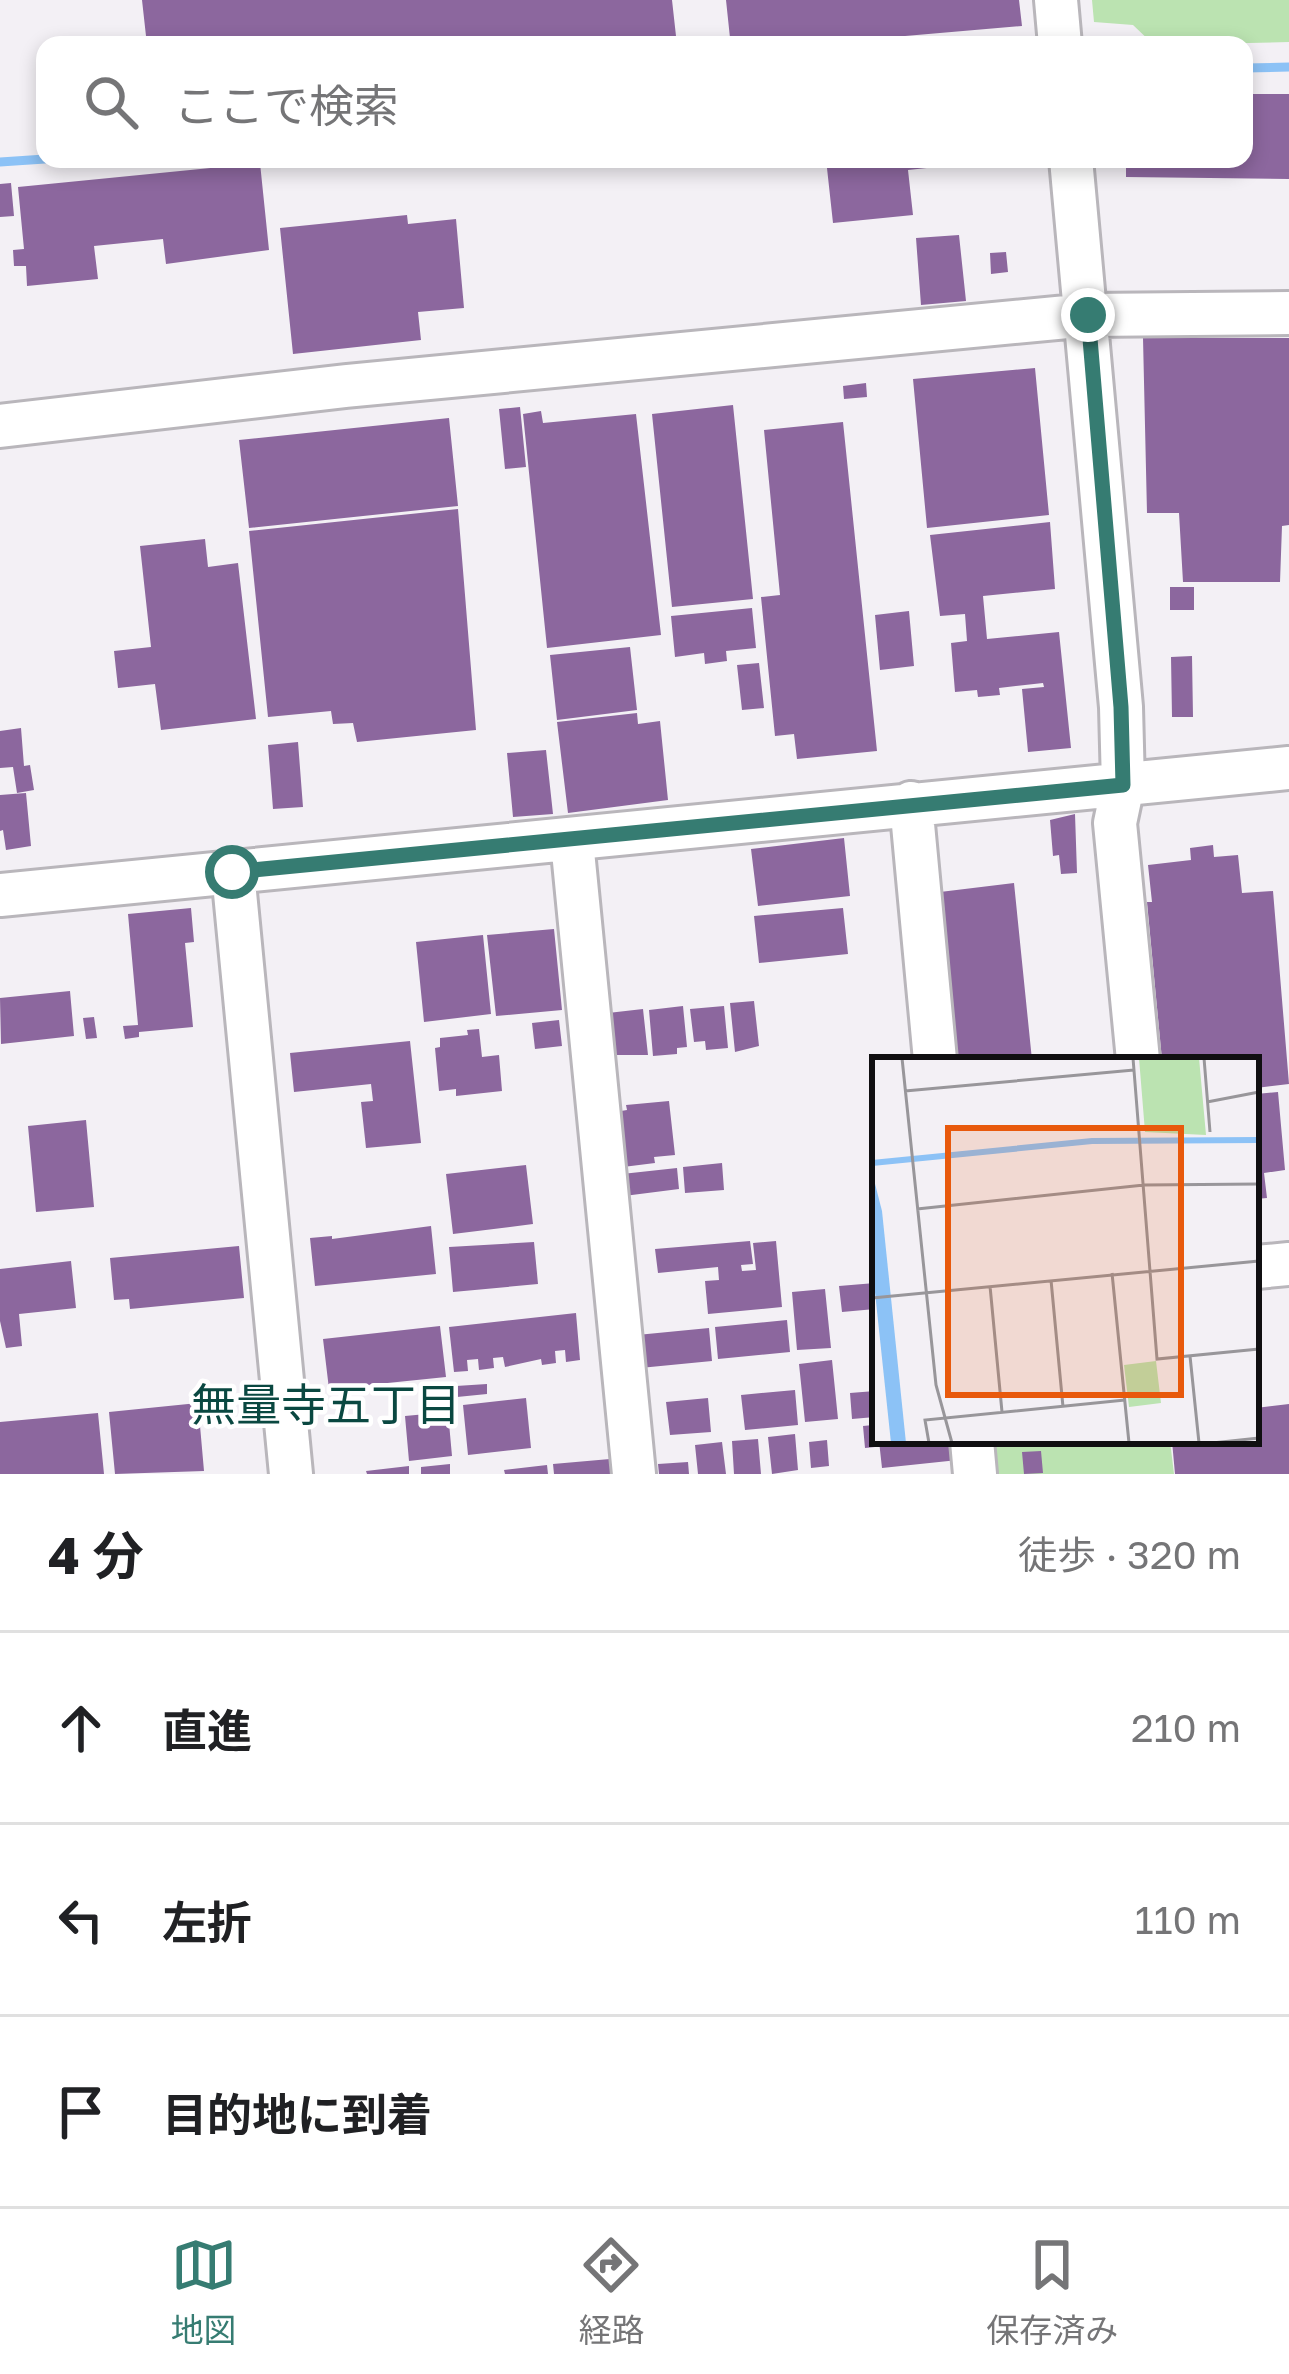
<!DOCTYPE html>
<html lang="ja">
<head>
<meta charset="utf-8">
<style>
	body { margin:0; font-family:"Golos Text","Noto Sans JP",sans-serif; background:#f2f2f2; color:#202124 }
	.stop { position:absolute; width:36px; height:36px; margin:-27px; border:9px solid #367c72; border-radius:50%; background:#fff }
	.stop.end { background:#367c72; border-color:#fff; box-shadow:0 3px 12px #0008 }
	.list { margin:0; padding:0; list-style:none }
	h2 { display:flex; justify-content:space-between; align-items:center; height:156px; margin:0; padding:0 48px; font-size:51px }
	h2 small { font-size:39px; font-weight:400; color:#757577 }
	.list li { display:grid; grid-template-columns:78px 1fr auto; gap:36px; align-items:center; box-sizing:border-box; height:192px; padding:0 48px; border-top:3px solid #e0e0e0 }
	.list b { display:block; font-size:45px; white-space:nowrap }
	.list em { font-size:39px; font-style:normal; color:#757577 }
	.icon { flex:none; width:66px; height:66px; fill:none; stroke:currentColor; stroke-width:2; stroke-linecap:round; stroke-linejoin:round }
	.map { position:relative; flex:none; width:1289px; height:1474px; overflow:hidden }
	.search { position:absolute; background:#fff; box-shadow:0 6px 18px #0003; left:36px; right:36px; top:36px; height:132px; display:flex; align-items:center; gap:30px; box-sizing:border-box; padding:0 42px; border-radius:24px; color:#757577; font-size:45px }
	.sheet { height:732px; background:#fff }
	nav { display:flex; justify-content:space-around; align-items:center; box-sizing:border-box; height:168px; border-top:3px solid #e0e0e0; background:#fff; font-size:33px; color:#757577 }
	nav a { display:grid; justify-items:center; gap:6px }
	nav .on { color:#367c72 }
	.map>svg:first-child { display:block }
	.green { fill:#bbe3b1 }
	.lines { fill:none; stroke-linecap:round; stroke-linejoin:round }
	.stream { stroke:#8cc2f6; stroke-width:9 }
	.building { fill:#8c679e }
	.minor-casing { stroke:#b9b6bb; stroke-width:48 }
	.minor { stroke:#fff; stroke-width:42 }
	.route { stroke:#367c72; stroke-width:15 }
	.labels { text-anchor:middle; stroke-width:9; stroke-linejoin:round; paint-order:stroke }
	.neighbourhood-label { font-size:45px; fill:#0a4841; stroke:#fff }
	.inset-river { fill:none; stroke:#8cc2f6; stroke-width:6 }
	.inset-road { fill:none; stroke:#98969a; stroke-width:3 }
	.view { fill:#e8590c; fill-opacity:0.15; stroke:#e8590c; stroke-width:6 }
	.inset-edge { fill:none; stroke:#100f11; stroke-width:6 }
</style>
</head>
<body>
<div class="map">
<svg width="1289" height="1474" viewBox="0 0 1289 1474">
	<rect width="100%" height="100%" fill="#f3f0f5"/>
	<path class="green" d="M1092,0H1289V42L1154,45L1133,25L1094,22Z
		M991,1441H1170L1174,1474H995Z"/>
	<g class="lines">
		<path class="stream" d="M1244,68L1289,67
			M0,162L45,159"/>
	</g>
	<path class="building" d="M142,0H672L677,45H147Z
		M726,0H1019L1022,26L801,45H753L752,36L730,38Z
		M1244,94H1289V179L1126,177V159H1244Z
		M826,159H983V162L908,170L913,215L833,223Z
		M260,163L269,250L166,264L163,239L94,246L98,279L27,286L26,266H14L13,250L24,249L18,187Z
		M11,183L14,216L0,217V184Z
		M407,215L408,224L456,219L464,308L418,312L421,340L293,354L280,228Z
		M959,235L966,301L921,305L916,238Z
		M1006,252L1008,272L991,274L990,253Z
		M1143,338H1289V525L1282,526L1280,582H1183L1179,513H1147Z
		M1035,368L1049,515L927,528L913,379Z
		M866,383L867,397L844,399L843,386Z
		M733,405L753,599L672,607L652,414Z
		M520,407L526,467L505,469L499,409Z
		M541,411L543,423L636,414L661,635L547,648L523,414Z
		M449,418L458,506L249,528L239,440Z
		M843,422L877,751L797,759L794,734L775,736L761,597L780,595L764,430Z
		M458,509L476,730L357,742L353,723L333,724L331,711L268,717L249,531Z
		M1050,522L1055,589L983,596L987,639L1059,632L1071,748L1028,752L1022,689L1044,687L1043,683L999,688L1000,695L978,697L977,690L955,692L951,643L967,641L965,614L940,616L930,535Z
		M205,539L208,567L238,563L256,719L161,730L155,684L118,688L114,651L151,647L140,546Z
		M1170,587H1194V610H1170Z
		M752,608L756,648L726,651L727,661L705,664L704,653L675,657L671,616Z
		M909,611L914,666L880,670L875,615Z
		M630,647L637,710L557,720L550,655Z
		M1192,656L1193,717H1172L1171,657Z
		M759,663L764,708L742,710L737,665Z
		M637,713L638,724L660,721L668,800L568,813L557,722Z
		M21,728L24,766L30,765L34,790L17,793L13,767L0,768V731Z
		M298,742L303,807L273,809L268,745Z
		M546,750L553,814L513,817L507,753Z
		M26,793L31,846L6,850L3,830L0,831V795Z
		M1075,814L1077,873L1061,874L1059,855L1053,856L1050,820Z
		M844,838L850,896L758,906L751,849Z
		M1213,845L1214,857L1238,855L1242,893L1273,891L1289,1084L1256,1088V1060H1162L1147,902H1152L1148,865L1191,860L1190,848Z
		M1014,883L1032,1060H957L940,892Z
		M191,908L194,942L185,943L193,1027L139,1032V1037L125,1039L123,1026L138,1025L128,914Z
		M843,908L848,954L759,963L754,916Z
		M554,929L562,1010L496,1016L487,935Z
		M483,935L491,1014L424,1022L416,942Z
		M70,991L74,1036L1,1044L0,998Z
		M754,1001L759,1046L735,1052L730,1003Z
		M683,1006L687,1047L677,1048V1054L653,1056L649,1010Z
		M724,1006L728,1048L706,1050L705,1041L694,1042L690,1009Z
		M643,1009L648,1055H616L608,1013Z
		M94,1017L97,1038L86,1039L83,1018Z
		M559,1020L562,1046L535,1049L532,1023Z
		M479,1029L482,1057L499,1055L502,1091L456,1096V1089L439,1091L435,1048L440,1047V1038L468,1035L467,1030Z
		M410,1041L421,1143L366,1148L361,1102L373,1101L371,1084L294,1092L290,1053Z
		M1278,1092L1285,1170L1264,1173L1267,1198L1256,1199V1094Z
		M669,1101L675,1155L654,1157L655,1163L623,1167L621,1111L627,1110L626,1105Z
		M86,1120L94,1207L36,1212L28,1126Z
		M722,1163L724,1190L685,1193L683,1167Z
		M526,1165L533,1224L453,1234L446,1174Z
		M677,1168L679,1189L624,1196L622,1174Z
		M431,1226L436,1274L315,1286L310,1238L332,1236V1239Z
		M750,1241L753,1264L741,1265L742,1271L756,1270L753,1243L776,1241L782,1307L708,1314L705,1281L719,1280L718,1267L658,1273L655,1249Z
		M534,1242L538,1284L453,1292L449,1247Z
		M239,1246L244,1298L130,1309L129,1299L114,1300L110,1258Z
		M71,1261L76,1308L19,1314L22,1346L6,1348L0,1321V1269Z
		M875,1283V1309L842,1312L839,1286Z
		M825,1289L831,1348L797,1350L792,1292Z
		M576,1313L580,1360L566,1362L565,1350L555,1351L556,1363L542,1365L541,1359L505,1367L503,1357L493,1358L494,1368L479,1370L478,1359L467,1360L468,1371L454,1372L449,1327Z
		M787,1320L790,1352L718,1359L715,1327Z
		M440,1326L446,1377L329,1389L323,1339Z
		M709,1328L712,1361L640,1368L637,1335Z
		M832,1360L838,1419L805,1422L799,1364Z
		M487,1384V1394L457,1397L456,1386Z
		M795,1390L798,1425L745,1430L741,1395Z
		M875,1391V1417L852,1419L850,1393Z
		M526,1398L531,1448L468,1455L463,1405Z
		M708,1398L711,1432L670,1435L666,1402Z
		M198,1403L204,1471L115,1474L109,1412Z
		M1289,1404V1474H1175L1172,1441H1256V1408Z
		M448,1412L452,1456L409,1461L405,1416Z
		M98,1413L104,1474H0V1422Z
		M873,1425L875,1447L865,1448L863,1426Z
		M795,1434L798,1470L772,1474L768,1437Z
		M758,1439L761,1474H734L732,1441Z
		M827,1440L829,1466L811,1468L809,1442Z
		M879,1441H956L958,1460L882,1468Z
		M722,1442L726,1474H698L695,1445Z
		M1041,1451L1043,1473L1024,1474L1022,1452Z
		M610,1459L612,1474H554L553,1464Z
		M688,1462L689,1474H659L658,1464Z
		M450,1464V1474H421V1467Z
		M547,1465L548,1474H505L504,1470Z
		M409,1466V1474H367L366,1471Z"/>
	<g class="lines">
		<g class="minor-casing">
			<path id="minor" d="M1056,0L1060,45
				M1071,159L1121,707L1123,785L1115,823L1138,1060
				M0,426L346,386L1088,315L1289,313
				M911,803L935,1060
				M572,841L634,1474
				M233,872L291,1474
				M0,895L1289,768
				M1256,1267L1289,1264
				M972,1441L975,1474"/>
		</g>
		<use href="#minor" class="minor"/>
	</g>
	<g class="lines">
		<path class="route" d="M232,872L1123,785L1121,707L1088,315"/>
	</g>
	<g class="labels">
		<g class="neighbourhood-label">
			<text x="326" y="1421">無量寺五丁目</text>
		</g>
	</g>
	<g transform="translate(872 1057)">
		<rect width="387" height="387" fill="#f3f0f5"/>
		<path d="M267,1H327L334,78L273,75ZM284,304L289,346L257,350L252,308Z" fill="#bbe3b1"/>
		<path d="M0,115L10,154L34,386H19L0,207Z" fill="#8cc2f6"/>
		<path class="inset-river" d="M0,106L220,84L387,83"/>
		<path class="inset-road" d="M30,1L64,328L80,386M261,1L285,302L387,292M332,1L338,75M33,34L262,13M335,45L387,35M45,152L272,128L387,127M240,216L257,386M179,223L191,350M118,229L130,355M0,241L387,204M318,299L327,386M57,386L53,363L253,343M340,386L387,381"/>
		<path class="view" d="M76,71H309V338H76Z"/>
		<rect width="387" height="387" class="inset-edge"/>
	</g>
</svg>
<div class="stop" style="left:232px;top:872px"></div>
<div class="stop end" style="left:1088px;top:315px"></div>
<div class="search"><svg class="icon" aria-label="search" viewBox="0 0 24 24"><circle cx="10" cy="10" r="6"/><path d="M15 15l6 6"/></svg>ここで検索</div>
</div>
<section class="sheet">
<h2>4 分<small>徒歩 · 320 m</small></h2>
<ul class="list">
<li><svg class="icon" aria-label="ahead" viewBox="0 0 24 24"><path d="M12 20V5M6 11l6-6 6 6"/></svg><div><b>直進</b></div><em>210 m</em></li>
<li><svg class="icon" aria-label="left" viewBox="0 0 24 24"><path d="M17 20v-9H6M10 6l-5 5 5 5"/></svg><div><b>左折</b></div><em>110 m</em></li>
<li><svg class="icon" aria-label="arrive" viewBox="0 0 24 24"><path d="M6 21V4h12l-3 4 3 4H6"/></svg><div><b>目的地に到着</b></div></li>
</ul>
</section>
<nav>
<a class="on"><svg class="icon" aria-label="map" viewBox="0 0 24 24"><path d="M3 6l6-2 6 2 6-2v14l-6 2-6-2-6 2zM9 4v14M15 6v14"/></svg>地図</a>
<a><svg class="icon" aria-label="directions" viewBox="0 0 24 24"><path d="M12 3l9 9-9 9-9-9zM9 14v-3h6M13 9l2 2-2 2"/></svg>経路</a>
<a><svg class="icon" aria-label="saved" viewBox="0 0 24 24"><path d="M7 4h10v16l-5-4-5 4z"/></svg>保存済み</a>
</nav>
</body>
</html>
